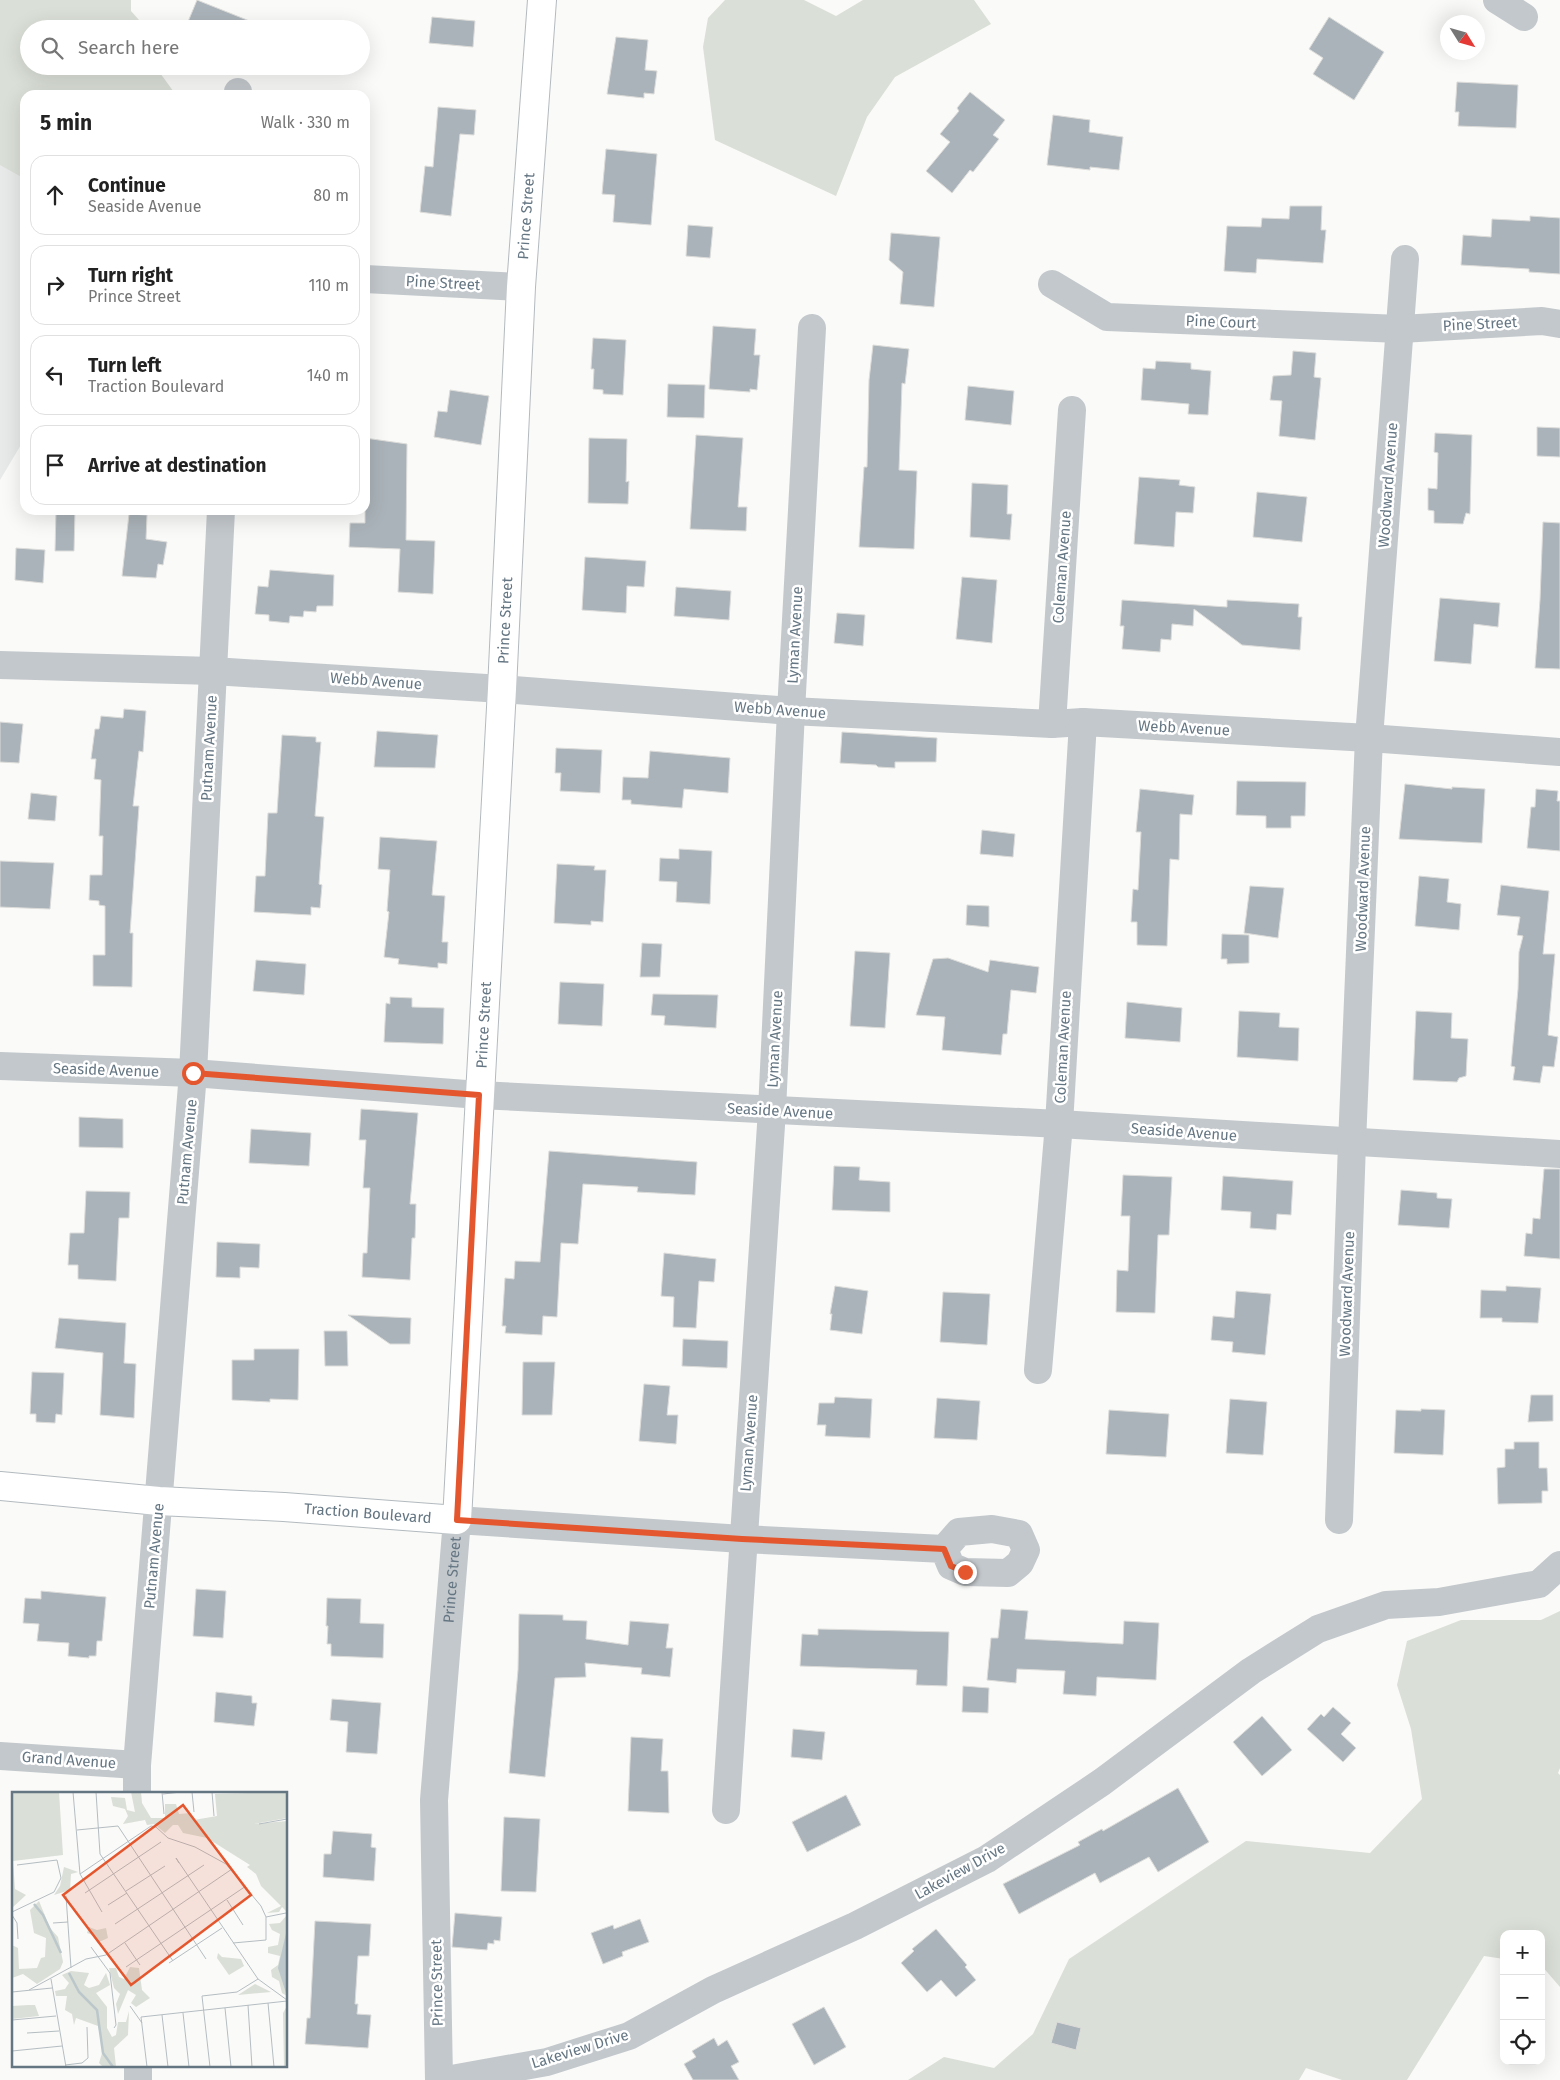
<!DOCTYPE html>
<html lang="en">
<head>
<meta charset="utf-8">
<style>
	body { margin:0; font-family:"Fira Sans",sans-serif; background:#f6f6f6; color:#222 }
	.controls { position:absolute; right:15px; bottom:15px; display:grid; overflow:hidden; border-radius:10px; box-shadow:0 5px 20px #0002 }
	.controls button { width:45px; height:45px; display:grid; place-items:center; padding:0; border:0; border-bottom:1px solid #e0e0e0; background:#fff; color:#222; font:25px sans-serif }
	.compass { position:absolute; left:1440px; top:15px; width:45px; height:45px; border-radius:50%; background:#fff; box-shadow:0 5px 20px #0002; rotate:127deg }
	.stop { position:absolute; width:15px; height:15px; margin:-11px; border:4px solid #e4572e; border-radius:50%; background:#fff }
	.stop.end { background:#e4572e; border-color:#fff; box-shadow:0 1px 5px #0008 }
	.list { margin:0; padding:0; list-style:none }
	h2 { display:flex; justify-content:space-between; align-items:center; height:65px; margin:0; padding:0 20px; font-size:21px }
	h2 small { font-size:16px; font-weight:400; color:#767676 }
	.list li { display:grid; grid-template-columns:32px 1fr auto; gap:15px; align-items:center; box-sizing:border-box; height:80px; margin:0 10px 10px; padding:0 10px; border:1px solid #e0e0e0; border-radius:15px }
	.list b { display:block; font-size:19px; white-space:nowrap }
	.list p { margin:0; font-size:16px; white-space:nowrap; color:#767676 }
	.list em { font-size:16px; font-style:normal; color:#767676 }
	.icon { flex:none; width:28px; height:28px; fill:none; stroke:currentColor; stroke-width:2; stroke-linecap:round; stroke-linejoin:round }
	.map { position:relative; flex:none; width:1560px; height:2080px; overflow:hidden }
	.search { position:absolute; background:#fff; box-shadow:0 5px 20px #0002; left:20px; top:20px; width:350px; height:55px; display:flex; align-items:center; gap:12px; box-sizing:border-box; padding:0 18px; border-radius:28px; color:#767676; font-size:19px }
	.panel { position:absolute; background:#fff; box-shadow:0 5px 20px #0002; left:20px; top:90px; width:350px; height:425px; border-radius:15px }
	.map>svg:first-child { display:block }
	.built { fill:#e8e9e9 }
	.green { fill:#dadfd7 }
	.building { fill:#aab3b9; stroke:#dcdcda }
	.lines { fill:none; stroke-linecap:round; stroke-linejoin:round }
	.secondary-casing { stroke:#b3babf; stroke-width:30 }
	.street { stroke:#c3c8cc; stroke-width:28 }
	.secondary { stroke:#fff; stroke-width:28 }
	.route { stroke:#e4572e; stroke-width:6 }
	.labels { text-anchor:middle; stroke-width:5; stroke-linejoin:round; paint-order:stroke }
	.street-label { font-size:15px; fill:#657683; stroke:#fff }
	.inset-river { fill:none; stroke:#bbc7cb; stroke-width:2.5 }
	.inset-road { fill:none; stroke:#b5bdc2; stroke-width:1 }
	.view { fill:#e4572e; fill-opacity:0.15; stroke:#e4572e; stroke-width:2.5 }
	.inset-edge { fill:none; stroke:#657683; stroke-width:2.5 }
</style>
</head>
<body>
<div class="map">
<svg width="1560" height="2080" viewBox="0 0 1560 2080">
	<rect width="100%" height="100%" fill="#fafaf8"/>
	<path class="built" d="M0,122L25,138V438L0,480Z"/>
	<path class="green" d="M0,0H131V11L147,29H29V66H155L176,95H25V179L0,165Z
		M725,0H804L836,16L863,0H974L991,24L895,77L867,117L836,196L715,140L703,47L708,18Z
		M1560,1611V1768L1558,1773L1560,1775V1987L1541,1965V1934H1504V1959L1484,1956L1407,2080H1342L1306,2068L1299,2080H908L944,2057L994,2068L1033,2034L1069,1959L1246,1841L1370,1853L1422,1799L1411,1729L1397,1685L1407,1641L1461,1620H1541Z"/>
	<path class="building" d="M197,0L267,28V29H185Z
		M432,17L475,21L473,47L429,43Z
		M1329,17L1384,52L1354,100L1313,74L1323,58L1309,49Z
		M616,37L648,40L645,70L657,71L654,94L644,93V98L607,94Z
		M1457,82L1518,85L1516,128L1458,126L1459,112H1455Z
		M970,92L1005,120L993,135L999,139L973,172L970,170L952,193L926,171L950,142L940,134L959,111L957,108Z
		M438,107L476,110L474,135L460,134L451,216L420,212L425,166L433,167Z
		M1053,115L1090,120L1089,132L1123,137L1119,170L1090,167V170L1047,165Z
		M606,149L657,154L651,225L613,222L615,195L602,194Z
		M1290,206H1322L1321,230H1326L1323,263L1257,259L1256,273L1224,271L1227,226L1261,227L1262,218L1289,219Z
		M1530,216L1560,218V274L1529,272V269L1461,265L1463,235L1491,237L1492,219L1530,221Z
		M688,225L713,227L710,258L686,256Z
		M891,233L940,237L934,307L900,304L903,272L889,260Z
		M713,326L756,329L754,355H760L757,390L750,389V392L709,389Z
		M593,338L626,340L623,395L603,394V390L593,389L594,369H591Z
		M873,345L909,349L905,384L902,383L899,470L917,471L914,549L859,547L864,467H867L869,380Z
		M1293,351L1316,353L1314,377L1321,378L1315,440L1279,436L1282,401L1270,400L1273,376L1291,375Z
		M1156,361L1191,363V369L1211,371L1208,415L1188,414L1189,404L1141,400L1143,368L1155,369Z
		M668,384L705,385L704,418L667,417Z
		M968,386L1014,391L1011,425L965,420Z
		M450,390L489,396L481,445L434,437L438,411L447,412Z
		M1537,427L1560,428V457L1537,456Z
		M1435,433L1472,435L1470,514L1466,513L1463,524L1434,523V511L1428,510V488L1437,489L1438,453L1434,452Z
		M696,435L743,438L738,507H747L746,531L690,529Z
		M365,438L407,444L406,540L435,541L433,594L398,592L400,549L349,547L350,523H365Z
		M589,438L627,439L626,482L629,481L628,504L588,503Z
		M1139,477L1180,480L1179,485L1195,487L1193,513L1176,512L1174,547L1134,544Z
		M972,483L1008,485L1007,514H1012L1010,540L970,537Z
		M1257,492L1307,497L1302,542L1253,537Z
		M56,510H75L74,551H55Z
		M129,514L147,515L146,539L167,542L163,565L158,564L156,578L122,576Z
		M1543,522L1560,523V669L1535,668L1540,600Z
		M16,548L45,550L43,583L15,580Z
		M585,557L646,561L644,587L627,586L626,613L582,610Z
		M270,570L334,575L333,606H317L316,612L304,611L303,617L290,616L289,623L269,621V615L255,614L258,586L268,587Z
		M962,577L997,580L992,643L956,639Z
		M676,587L731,591L729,620L674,616Z
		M1440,598L1500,603L1498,627L1474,624L1471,664L1434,661Z
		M1122,600L1227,607V600L1299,604L1298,617H1302L1300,650L1242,645L1194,609L1193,626L1172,624L1171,640L1161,639L1160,652L1122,649L1124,626H1120Z
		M837,613L865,615L863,646L834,643Z
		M124,709L146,711L143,752L139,751L133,806H139L130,933H133L132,987L93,986V955H105V906L99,905V901L89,900L90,875H102L103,836H99L101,780L94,779L96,759H91L95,729H99L101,716L123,718Z
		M0,722L23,724L19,763L0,762Z
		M377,731L438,735L435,768L374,767Z
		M842,732L937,738L936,762H895V768L878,767L876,765L840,763Z
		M282,735L316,737V742H321L315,816L324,817L319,884L322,885L320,908L311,907V915L254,912L256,876H265L268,813H277Z
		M556,748L602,750L600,793L560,791L561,773H555Z
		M650,751L730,758L728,793L684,789L682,808L631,804V800H622L623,777L648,778Z
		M1237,781L1306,782L1305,816H1291V828H1266V816L1236,815Z
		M1405,784L1452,789V787L1485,789L1482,843L1399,839Z
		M1140,789L1194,795L1192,815L1180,814L1179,860L1170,859L1167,946L1137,945V922H1131L1133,889L1138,890L1141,832H1136Z
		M1536,789L1558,791L1557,801H1560V851L1527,848L1531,807H1535Z
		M31,793L57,796L55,821L28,819Z
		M982,830L1015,834L1013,857L980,854Z
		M380,837L437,841L432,895L445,896L442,942H448L447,964L438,963V968L398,964L399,959L384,957L389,912L387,911L390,870L378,869Z
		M679,849L712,851L710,904L676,902L677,882L659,881L660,858L679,859Z
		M0,861L54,863L50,909L0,907Z
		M557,864L595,866L594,870H606L603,922L591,921V925L554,923Z
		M1419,876L1449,879L1447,902L1461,904L1459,930L1415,926Z
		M1501,885L1549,891L1543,954H1555L1548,1035L1558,1037L1554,1067L1543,1066L1540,1083L1513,1080L1515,1067L1511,1066L1518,989L1519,952L1523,936L1517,935L1520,917L1497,915Z
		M1250,886L1284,888L1278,938L1244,933Z
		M967,905L989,906V927L966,925Z
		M1222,934L1249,935V963L1227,964V959H1221Z
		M642,943L662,944L660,977H640Z
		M855,951L890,953L885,1028L850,1026Z
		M948,958L988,972L990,960L1039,967L1036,993L1011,990L1007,1034H1003L1001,1055L942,1050L945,1017L916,1015L933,959Z
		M256,960L306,964L304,995L253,991Z
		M560,982L604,984L602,1026L558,1024Z
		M653,994L718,995L716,1028L664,1025L665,1016L651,1015Z
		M390,997L412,998V1007L444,1008L443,1044L384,1042L386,1003L390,1004Z
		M1127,1002L1182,1008L1180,1042L1125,1038Z
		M1239,1011L1280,1013L1279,1027L1299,1028L1298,1061L1237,1057Z
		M1416,1011L1452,1013L1451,1038L1468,1039L1466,1076L1459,1078L1457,1082L1413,1080Z
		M361,1109L418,1113L410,1204H416L415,1238H412L410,1280L362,1277L363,1253H367L370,1188H363L366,1140H359Z
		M79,1117L123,1119V1148L79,1147Z
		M251,1129L311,1133L309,1166L249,1163Z
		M549,1151L697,1162L695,1195L637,1192L638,1187L583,1184L578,1244L561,1243L557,1317L543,1316L542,1335L505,1333L506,1326H502L505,1278L514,1279L515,1261L540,1262Z
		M834,1166L860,1167L859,1180L890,1182V1212L832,1210Z
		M1544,1169H1560V1259L1524,1256L1526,1233L1532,1234L1533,1218L1540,1219Z
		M1123,1175L1172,1177L1169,1235H1158L1155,1313L1116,1312L1117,1270L1128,1271L1130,1216H1121Z
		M1223,1176L1293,1181L1291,1215L1277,1214L1276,1230L1250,1228L1251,1212L1221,1210Z
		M1401,1190L1437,1193V1198L1452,1199L1449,1228L1398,1225Z
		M86,1191L130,1192L129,1218H119L116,1281L78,1279V1265H68L70,1233H84Z
		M217,1242L260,1244L259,1268L240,1267V1278L216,1277Z
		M664,1253L716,1259L714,1282L699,1281L696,1328L673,1327L674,1297L661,1296Z
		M835,1286L868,1291L862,1334L830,1330L832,1314H830Z
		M1506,1286L1541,1288L1538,1323L1502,1322V1318H1480L1481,1290L1506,1291Z
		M1236,1291L1271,1294L1265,1355L1232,1352L1233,1342L1211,1340L1213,1316L1234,1318Z
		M943,1292L990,1294L987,1345L940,1342Z
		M348,1315L411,1318L410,1344H390Z
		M59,1318L126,1323L124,1363L136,1364L134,1418L100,1415L103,1353L55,1348Z
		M324,1331H347L348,1366H325Z
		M683,1339L728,1341L727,1368L682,1366Z
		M254,1349H299L298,1400L270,1399V1402L232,1400V1360H254Z
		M523,1362H555L552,1415H522Z
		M32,1372L64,1373L62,1415L56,1414L55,1423L36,1422V1414H30Z
		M644,1384L670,1386L667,1415H678L676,1444L639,1441Z
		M1531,1395H1553V1421L1528,1422Z
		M835,1397L872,1399L870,1438L825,1436L826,1425H817L819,1403H834Z
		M937,1398L980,1401L977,1440L934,1438Z
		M1230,1399L1267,1402L1263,1455L1226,1453Z
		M1421,1409L1445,1410L1443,1455L1394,1453L1396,1410L1421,1411Z
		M1109,1410L1169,1414L1166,1457L1106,1454Z
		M1514,1442H1539V1468H1547L1548,1491H1542V1503L1498,1504L1497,1468L1505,1467V1449H1514Z
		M196,1589L226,1591L223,1638L193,1636Z
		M41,1591L106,1597L102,1641H97L96,1656H89V1658L68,1656L69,1643L37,1641L39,1624L23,1623L25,1598L41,1599Z
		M327,1598L361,1599L360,1623L384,1624L383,1658L331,1656V1644H327L328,1626H326Z
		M1001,1609L1028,1611L1025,1639L1123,1644L1124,1621L1159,1623L1156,1680L1097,1677L1096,1696L1063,1694L1065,1671L1017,1669L1016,1683L987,1680L991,1638H998Z
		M519,1614L563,1615V1620L587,1621L586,1639L628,1645L630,1621L669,1624L666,1648H673L670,1677L641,1674L642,1668L585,1663L586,1677L555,1678L545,1777L509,1773L518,1670Z
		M818,1629L949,1632L947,1686L916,1685L917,1670L800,1666L802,1634L818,1635Z
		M963,1686L989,1688L988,1713L962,1712Z
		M216,1692L252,1696V1703H257L254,1726L214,1722Z
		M332,1699L381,1703L377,1754L346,1752L348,1722L330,1720Z
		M1333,1707L1351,1723L1341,1734L1356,1748L1343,1762L1307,1729L1321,1714L1324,1717Z
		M1262,1716L1292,1750L1262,1776L1233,1742Z
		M793,1729L825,1732L822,1760L791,1757Z
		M631,1737L663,1739L661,1771H668L669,1813L628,1811Z
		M1178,1788L1209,1842L1158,1872L1149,1857L1100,1883L1095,1873L1019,1914L1003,1884L1080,1845L1078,1842L1102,1829L1103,1831Z
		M846,1795L861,1825L807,1852L792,1822Z
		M504,1817L540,1819L536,1892L501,1891Z
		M333,1831L372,1834L371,1847L376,1848L374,1881L323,1877L324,1854H331Z
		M455,1913L502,1917L500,1941L494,1940V1944L488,1943L487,1950L452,1947Z
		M640,1919L649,1942L622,1952L623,1956L603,1964L591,1933L613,1925L614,1929Z
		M315,1921L371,1924L369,1956H358L355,2004H358L357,2014L371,2015L368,2048L305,2044L307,2018H310Z
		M936,1929L967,1965L965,1967L976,1980L956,1997L941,1980L927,1992L901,1963L914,1951L912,1949Z
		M824,2007L846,2047L814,2065L792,2024Z
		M1057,2022L1081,2028L1076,2050L1051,2043Z
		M714,2038L718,2046L727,2040L739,2062L731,2066L739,2080H693L684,2064L696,2057L692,2051Z"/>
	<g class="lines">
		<g class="secondary-casing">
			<g id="secondary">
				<path id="s2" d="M0,1486L159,1501L284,1507L457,1520L502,689L521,287L542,0"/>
			</g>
		</g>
		<g class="street">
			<path d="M1497,0L1524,17"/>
			<path d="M238,92V95"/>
			<path d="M365,279L521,287"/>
			<path d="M1052,284L1107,317L1400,329L1542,321L1560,324"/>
			<path d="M0,665L213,671L502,689L791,711L1052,724L1083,722L1369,738L1560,752"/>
			<path d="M1052,724L1072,410"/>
			<path d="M0,1066L193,1073L479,1095L1059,1124L1560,1154"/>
			<path d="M1038,1370L1059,1124L1083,722"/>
			<path d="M1339,1520L1352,1143L1369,738L1405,259"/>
			<path d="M0,1756L137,1765"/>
			<path d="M137,1794V1765L193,1073L221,510"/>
			<path d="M726,1810L772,1110L791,711L812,328"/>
			<path d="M138,2066V2080"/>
			<path id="s1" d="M439,2080L434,1800L457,1520L742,1539L944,1549L951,1566L965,1572L1008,1573L1020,1563L1026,1550L1019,1534L992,1529L959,1532L944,1549"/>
			<path d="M446,2080L547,2062L629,2036L713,1990L855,1926L987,1859L1102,1782L1251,1671L1318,1629L1386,1605L1439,1602L1539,1584L1560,1565"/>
		</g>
		<use href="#secondary" class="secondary"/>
	</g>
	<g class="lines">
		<path class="route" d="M193,1073L479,1095L457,1520L742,1539L944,1549L951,1566L965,1572"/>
	</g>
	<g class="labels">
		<g class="street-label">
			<text dy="5" stroke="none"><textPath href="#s2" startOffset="1764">Prince Street</textPath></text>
			<text transform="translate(443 283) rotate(3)" y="5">Pine Street</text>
			<text transform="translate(1221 322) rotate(2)" y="5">Pine Court</text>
			<text transform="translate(1480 324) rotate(-3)" y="5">Pine Street</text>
			<text transform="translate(1388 485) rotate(-86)" y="5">Woodward Avenue</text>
			<text transform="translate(1062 567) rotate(-86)" y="5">Coleman Avenue</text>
			<text dy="5" stroke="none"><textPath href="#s2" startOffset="1359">Prince Street</textPath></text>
			<text transform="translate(795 635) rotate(-87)" y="5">Lyman Avenue</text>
			<text transform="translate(376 681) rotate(4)" y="5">Webb Avenue</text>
			<text transform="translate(780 710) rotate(4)" y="5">Webb Avenue</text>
			<text transform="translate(1184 728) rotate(3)" y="5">Webb Avenue</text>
			<text transform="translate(209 748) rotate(-87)" y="5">Putnam Avenue</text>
			<text transform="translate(1363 889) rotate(-88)" y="5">Woodward Avenue</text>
			<text dy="5" stroke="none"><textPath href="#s2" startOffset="954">Prince Street</textPath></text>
			<text transform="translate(775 1039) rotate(-87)" y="5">Lyman Avenue</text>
			<text transform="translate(1063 1047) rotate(-87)" y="5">Coleman Avenue</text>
			<text transform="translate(106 1070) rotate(2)" y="5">Seaside Avenue</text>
			<text transform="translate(780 1111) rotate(3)" y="5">Seaside Avenue</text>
			<text transform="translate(1184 1132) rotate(4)" y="5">Seaside Avenue</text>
			<text transform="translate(187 1152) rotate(-85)" y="5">Putnam Avenue</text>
			<text transform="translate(1347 1294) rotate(-88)" y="5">Woodward Avenue</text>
			<text transform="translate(749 1443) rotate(-86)" y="5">Lyman Avenue</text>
			<text dy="5" stroke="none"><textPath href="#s2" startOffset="369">Traction Boulevard</textPath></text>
			<text transform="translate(154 1556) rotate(-85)" y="5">Putnam Avenue</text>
			<text dy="5" stroke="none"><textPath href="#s1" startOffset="501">Prince Street</textPath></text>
			<text transform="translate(69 1760) rotate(4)" y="5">Grand Avenue</text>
			<text transform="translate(960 1871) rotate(-29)" y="5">Lakeview Drive</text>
			<text transform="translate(437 1983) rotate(-91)" y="5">Prince Street</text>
			<text transform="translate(580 2049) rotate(-17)" y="5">Lakeview Drive</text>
		</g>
	</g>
	<g transform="translate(12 1792)">
		<rect width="275" height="275" fill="#fafaf8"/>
		<path d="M0,0H47L51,63L1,69L3,97L14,103L0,116ZM119,0H129L130,11L139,26H153V12H164L167,22L178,21L182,28L205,24L203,2L275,0V26L242,32L275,29V120L270,115L267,120L255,121L269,114L249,94L244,82L235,75L238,73L195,46L171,41L166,33H161L153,41L142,32L135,33L133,28L111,32L116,24L113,17L101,14L99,5L113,6L115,18L123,20ZM52,75L66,80L59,82L58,98L42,103L48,94ZM27,109L38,136L46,145L51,170L48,177L25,192L11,182L0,186V153L6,156L7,177L25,176L29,166L33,165L34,146L22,141L18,118ZM275,123V204L270,201L267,189L260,185L259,178L266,173L268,164L256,161V155L266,153L268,142L260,138L257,132L268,131ZM77,135L85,138L94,136L96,146L85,151L84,144L75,141ZM206,161L210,165L229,167L232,174L217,183L205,166ZM118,175L127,176L130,198L138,206L124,215L119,211L124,203L116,198L106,222L104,212L108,202L102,196L97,176H104L107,185L112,187ZM59,179L77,181L72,193L77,196L87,193L94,181L98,193L84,201L95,215V236L100,245L104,243L106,230H114L117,219L116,243L102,256L104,275H91L87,271L91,258L86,234L64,226L62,233L60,222L53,218L55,204H44L43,199L53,197L57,191L50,183ZM243,192L259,200L226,203ZM17,213H23L27,224L0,227V214ZM275,214V275H272L271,221Z" fill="#dadfd7"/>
		<path d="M275,137V204L266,176Z" fill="#bbc7cb"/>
		<path class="inset-river" d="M22,112L31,123L49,161M57,181L67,200L85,218L91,261L101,275"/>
		<path class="inset-road" d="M61,0L68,82M84,0L88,62L161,169M150,0L152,22M180,0L182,20M200,0L202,24M151,2L169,0M247,32L275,27M65,38L106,34L194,167M167,71L164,66L246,187L275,208M114,99L153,74M73,101L149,50M54,104L59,176M215,108L231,133M96,113L115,101M0,120L42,100L49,86L45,68L5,73M90,120L68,82L139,34L144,35L156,46L183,55L214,72L249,114L254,125V148L221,151M0,123L5,131L6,147M254,125L274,121M41,131L56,130M103,132L192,73M113,151L128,173M79,155L98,181L104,233L102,236M157,171L210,136M114,175L234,94M39,187L54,275M17,198L74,167L94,163L220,77M0,200L40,196M256,211L262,275M236,213L240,275M118,214L130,231M213,216L219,275M171,221L177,275M150,223L156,275M0,228L44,224M15,241L47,239M0,259L50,254M53,273L70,271L76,266L75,235M135,275L129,225L275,209M198,275L190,204L225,200L246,187"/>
		<path class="view" d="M171,13L239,103L119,193L51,103Z"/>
		<rect width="275" height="275" class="inset-edge"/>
	</g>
</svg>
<div class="controls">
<button>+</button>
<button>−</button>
<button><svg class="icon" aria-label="locate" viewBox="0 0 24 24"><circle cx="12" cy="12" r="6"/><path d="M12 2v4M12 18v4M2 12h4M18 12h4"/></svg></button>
</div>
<svg class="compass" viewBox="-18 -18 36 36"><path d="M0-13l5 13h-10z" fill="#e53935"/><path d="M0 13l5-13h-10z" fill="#767676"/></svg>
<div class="stop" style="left:193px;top:1073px"></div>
<div class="stop end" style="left:965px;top:1572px"></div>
<div class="search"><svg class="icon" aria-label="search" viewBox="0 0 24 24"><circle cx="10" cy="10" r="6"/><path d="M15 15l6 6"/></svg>Search here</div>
<section class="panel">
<h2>5 min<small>Walk · 330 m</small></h2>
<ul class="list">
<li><svg class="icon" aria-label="ahead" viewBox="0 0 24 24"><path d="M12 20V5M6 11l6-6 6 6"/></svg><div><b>Continue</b><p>Seaside Avenue</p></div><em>80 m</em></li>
<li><svg class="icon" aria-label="right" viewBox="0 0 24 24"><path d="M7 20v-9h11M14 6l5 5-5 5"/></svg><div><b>Turn right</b><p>Prince Street</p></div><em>110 m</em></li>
<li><svg class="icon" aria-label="left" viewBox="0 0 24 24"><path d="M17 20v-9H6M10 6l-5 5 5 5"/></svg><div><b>Turn left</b><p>Traction Boulevard</p></div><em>140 m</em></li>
<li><svg class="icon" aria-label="arrive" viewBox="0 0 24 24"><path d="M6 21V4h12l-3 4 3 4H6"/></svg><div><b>Arrive at destination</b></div></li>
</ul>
</section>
</div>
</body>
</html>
